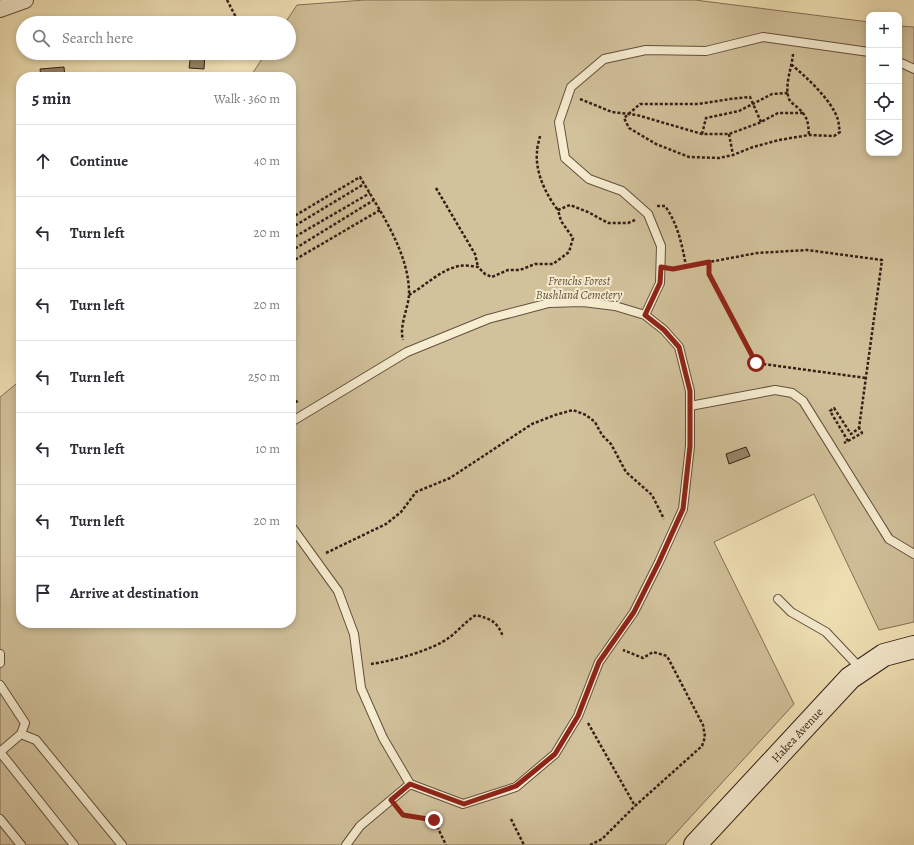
<!DOCTYPE html>
<html lang="en">
<head>
<meta charset="utf-8">
<style>
	body { margin:0; font-family:Alegreya,serif; background:#f7f7f7; color:#2b2b33 }
	.controls { position:absolute; right:12px; top:12px; display:grid; overflow:hidden; border-radius:8px; box-shadow:0 2px 6px #0003 }
	.controls button { width:36px; height:36px; display:grid; place-items:center; padding:0; border:0; border-bottom:1px solid #e1e1e2; background:#fff; color:#2b2b33; font:20px sans-serif }
	.stop { position:absolute; width:12px; height:12px; margin:-9px; border:3px solid #8f2418; border-radius:50%; background:#fff }
	.stop.end { background:#8f2418; border-color:#fff; box-shadow:0 1px 4px #0008 }
	.list { margin:0; padding:0; list-style:none }
	h2 { display:flex; justify-content:space-between; align-items:center; height:52px; margin:0; padding:0 16px; font-size:17px }
	h2 small { font-size:13px; font-weight:400; color:#7c7c81 }
	.list li { display:grid; grid-template-columns:26px 1fr auto; gap:12px; align-items:center; box-sizing:border-box; height:72px; padding:0 16px; border-top:1px solid #e1e1e2 }
	.list b { display:block; font-size:15px; white-space:nowrap }
	.list em { font-size:13px; font-style:normal; color:#7c7c81 }
	.icon { flex:none; width:22px; height:22px; fill:none; stroke:currentColor; stroke-width:2; stroke-linecap:round; stroke-linejoin:round }
	.map { position:relative; flex:none; width:914px; height:845px; overflow:hidden }
	.search { position:absolute; background:#fff; box-shadow:0 2px 6px #0003; left:16px; top:16px; width:280px; height:44px; display:flex; align-items:center; gap:10px; box-sizing:border-box; padding:0 14px; border-radius:22px; color:#7c7c81; font-size:15px }
	.panel { position:absolute; background:#fff; box-shadow:0 2px 6px #0003; left:16px; top:72px; width:280px; height:556px; border-radius:16px }
	.map>svg:first-child { display:block }
	.green { fill:#d2c29c; stroke:#847058 }
	.building { fill:#978569; stroke:#351e14 }
	.lines { fill:none; stroke-linecap:round; stroke-linejoin:round }
	.lane-casing { stroke:#64503d; stroke-width:10 }
	.street-casing { stroke:#64503d; stroke-width:18 }
	.secondary-casing { stroke:#351e14; stroke-width:24 }
	.path { stroke:#351e14; stroke-width:2.5; stroke-dasharray:3 2; stroke-linecap:butt }
	.lane { stroke:#f7edd1; stroke-width:8 }
	.street { stroke:#f7edd1; stroke-width:16 }
	.secondary { stroke:#f7edd1; stroke-width:22 }
	.route { stroke:#8f2418; stroke-width:5 }
	.labels { text-anchor:middle; stroke-width:4; stroke-linejoin:round; paint-order:stroke }
	.park-label { font-size:12px; font-style:italic; fill:#644f3d; stroke:#f7edd1 }
	.street-label { font-size:12px; fill:#351e14; stroke:#f7edd1 }
</style>
</head>
<body>
<div class="map">
<svg width="914" height="845" viewBox="0 0 914 845">
	<rect width="100%" height="100%" fill="#f2e4b8"/>
	<filter id="stains"><feTurbulence type="fractalNoise" baseFrequency=".005" numOctaves="4"/><feColorMatrix values="0 0 0 0 .2 0 0 0 0 .09 0 0 0 0 .02 0 0 0 .5 -.17"/></filter>
	<radialGradient id="worn" r=".72"><stop offset=".6" stop-color="#630" stop-opacity="0"/><stop offset="1" stop-color="#630" stop-opacity=".3"/></radialGradient>
	<path class="green" d="M365,0H695L869,22V153H899V26L914,27V622L879,630L814,494L714,542L794,704L665,845H0V397L21,380V623H291V77H250L266,53H289V23H285L297,5Z"/>
	<path class="building" d="M95,53H155L154,58Z
		M191,53H205L204,69L189,68Z
		M64,67L65,77H41L40,69Z
		M746,447L750,456L729,464L726,454Z"/>
	<g class="lines">
		<g class="lane-casing">
			<path id="lane" d="M899,62L914,69
				M645,315L660,283L661,246L648,214L622,191L589,179L565,158L559,122L571,87L604,59L646,50L706,51L763,37L869,52
				M690,406L775,390L792,393L803,401L889,539L914,554
				M291,422L407,352L488,319L549,303L583,302L615,306L645,315L664,330L679,347L690,391V446L683,509L659,562L634,612L599,662L578,716L555,754L516,787L463,804L410,784L383,738L361,688L354,634L338,591L291,526
				M778,599L791,612L826,632L861,669
				M0,654V663
				M0,685L25,723L21,734L0,752
				M21,734L36,740L122,845
				M0,752L74,845
				M0,819L21,845
				M346,845L360,826L410,784"/>
		</g>
		<g class="street-casing">
			<path id="street" d="M0,9L25,0"/>
		</g>
		<g class="secondary-casing">
			<g id="secondary">
				<path id="s1" d="M695,845L850,678L884,655L914,647"/>
			</g>
		</g>
		<path class="path" d="M227,0L239,23
			M793,54C792,67 784,86 789,99C791,103 795,105 798,108C808,117 808,122 809,135
			M580,99L612,112L637,115L702,134H729L759,123L778,113H803
			M761,122L750,97L730,99L698,104H640L624,118L629,128L656,144L689,157L719,158L733,155L753,147L779,140L809,135L834,136L840,132C839,128 839,124 838,120C832,100 807,78 792,65
			M702,134L706,118L739,111L772,94L788,93
			M729,134L733,155
			M540,136C539,141 537,147 537,152C535,172 546,195 558,210
			M436,188L475,254L478,267
			M657,206H665C678,224 682,245 686,266
			M291,218L360,177C380,211 410,254 409,295C408,309 399,326 403,340
			M291,228L364,184
			M291,239L370,193
			M291,251L374,200
			M291,262L380,210
			M709,262V274L756,363L866,378
			M672,269L757,253L807,250L882,260L859,428L851,434L834,408L830,411L848,441L844,443
			M409,295C425,286 440,270 459,266C465,265 473,266 478,267L485,274L492,277L508,270H520L535,264H553L569,252L573,238L561,221L558,210L570,205L588,212L608,223H628L635,220
			M291,398L299,403
			M848,441L862,433L859,428
			M326,553L386,524L401,512L416,492L450,478L532,424L555,415L573,410L586,415L595,422L602,435L611,444L626,472L652,495L664,519
			M371,664C393,661 433,650 450,637C459,630 466,621 476,615C491,619 498,622 503,637
			M588,723L635,806
			M399,810L403,815L434,820L446,845
			M511,819L524,845
			M590,845L602,839L635,806L702,746L705,737L703,725L667,656L653,652L643,658L623,650"/>
		<use href="#lane" class="lane"/>
		<use href="#street" class="street"/>
		<use href="#secondary" class="secondary"/>
	</g>
	<g class="lines">
		<path class="route" d="M434,820L403,815L391,800L410,784L464,804L516,786L555,754L578,716L599,662L634,612L659,562L683,509L690,446V391L679,347L664,330L645,315L660,283L661,267L673,269L709,262V274L756,363"/>
	</g>
	<g class="labels">
		<g class="park-label">
			<text x="579" y="285">Frenchs Forest<tspan x="579" dy="14">Bushland Cemetery</tspan></text>
		</g>
		<g class="street-label">
			<text dy="4" stroke="none"><textPath href="#s1" startOffset="150">Hakea Avenue</textPath></text>
		</g>
	</g>
	<rect width="100%" height="100%" filter="url(#stains)"/>
	<rect width="100%" height="100%" fill="url(#worn)"/>
</svg>
<div class="controls">
<button>+</button>
<button>−</button>
<button><svg class="icon" aria-label="locate" viewBox="0 0 24 24"><circle cx="12" cy="12" r="6"/><path d="M12 2v4M12 18v4M2 12h4M18 12h4"/></svg></button>
<button><svg class="icon" aria-label="layers" viewBox="0 0 24 24"><path d="M12 4l9 5-9 5-9-5zM3 14l9 5 9-5"/></svg></button>
</div>
<div class="stop" style="left:756px;top:363px"></div>
<div class="stop end" style="left:434px;top:820px"></div>
<div class="search"><svg class="icon" aria-label="search" viewBox="0 0 24 24"><circle cx="10" cy="10" r="6"/><path d="M15 15l6 6"/></svg>Search here</div>
<section class="panel">
<h2>5 min<small>Walk · 360 m</small></h2>
<ul class="list">
<li><svg class="icon" aria-label="ahead" viewBox="0 0 24 24"><path d="M12 20V5M6 11l6-6 6 6"/></svg><div><b>Continue</b></div><em>40 m</em></li>
<li><svg class="icon" aria-label="left" viewBox="0 0 24 24"><path d="M17 20v-9H6M10 6l-5 5 5 5"/></svg><div><b>Turn left</b></div><em>20 m</em></li>
<li><svg class="icon" aria-label="left" viewBox="0 0 24 24"><path d="M17 20v-9H6M10 6l-5 5 5 5"/></svg><div><b>Turn left</b></div><em>20 m</em></li>
<li><svg class="icon" aria-label="left" viewBox="0 0 24 24"><path d="M17 20v-9H6M10 6l-5 5 5 5"/></svg><div><b>Turn left</b></div><em>250 m</em></li>
<li><svg class="icon" aria-label="left" viewBox="0 0 24 24"><path d="M17 20v-9H6M10 6l-5 5 5 5"/></svg><div><b>Turn left</b></div><em>10 m</em></li>
<li><svg class="icon" aria-label="left" viewBox="0 0 24 24"><path d="M17 20v-9H6M10 6l-5 5 5 5"/></svg><div><b>Turn left</b></div><em>20 m</em></li>
<li><svg class="icon" aria-label="arrive" viewBox="0 0 24 24"><path d="M6 21V4h12l-3 4 3 4H6"/></svg><div><b>Arrive at destination</b></div></li>
</ul>
</section>
</div>
</body>
</html>
